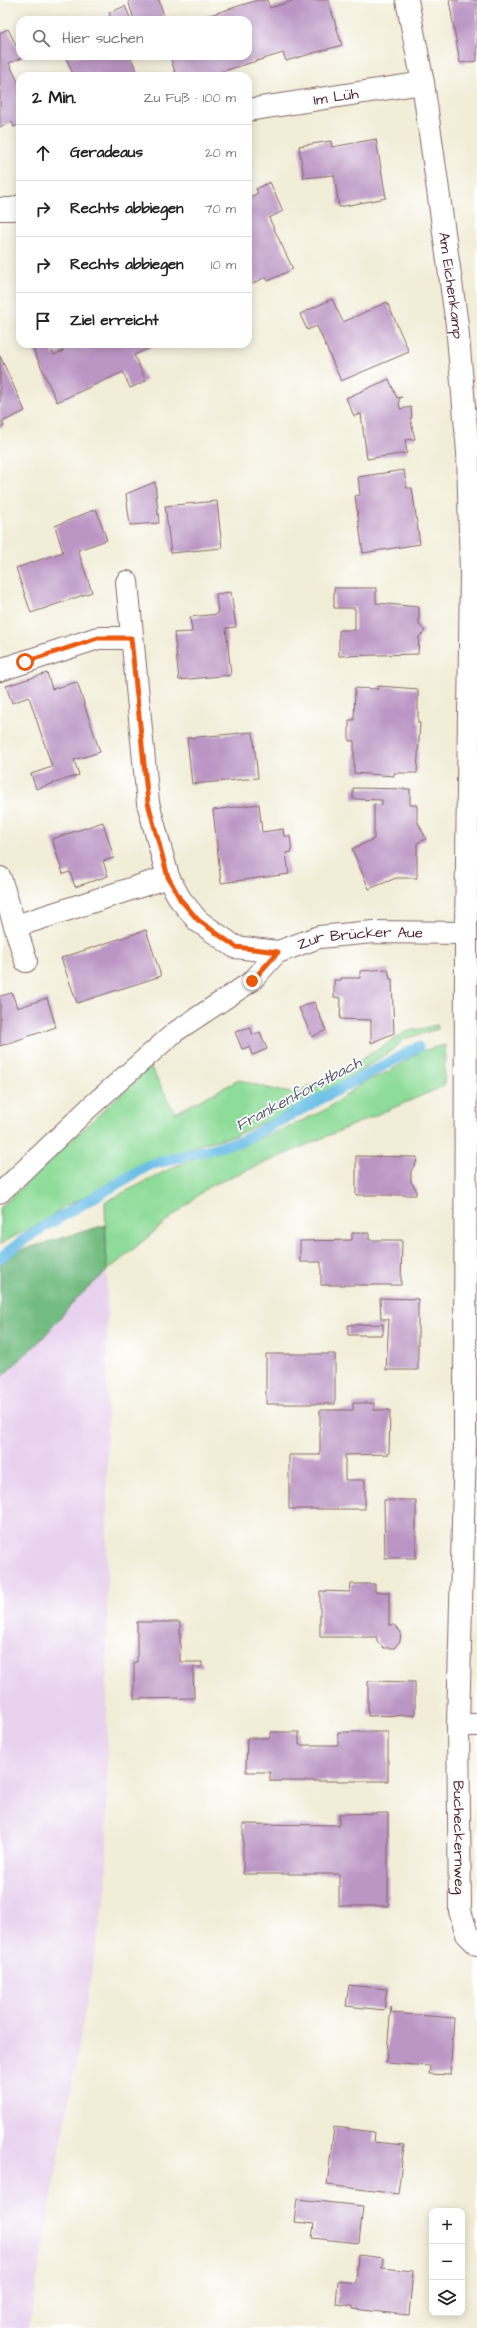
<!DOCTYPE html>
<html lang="de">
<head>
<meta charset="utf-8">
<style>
	body { margin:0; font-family:"Architects Daughter",sans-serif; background:#f2f2f2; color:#222 }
	.controls { position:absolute; right:12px; bottom:12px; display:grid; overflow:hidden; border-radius:8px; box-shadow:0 2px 10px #0003 }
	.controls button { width:36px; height:36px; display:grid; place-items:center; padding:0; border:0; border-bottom:1px solid #e0e0e0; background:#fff; color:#222; font:20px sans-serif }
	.stop { position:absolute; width:12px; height:12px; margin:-9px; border:3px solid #ea580c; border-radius:50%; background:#fff }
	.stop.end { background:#ea580c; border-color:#fff; box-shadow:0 1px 4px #0008 }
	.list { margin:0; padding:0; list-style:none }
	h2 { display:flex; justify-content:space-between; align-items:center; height:52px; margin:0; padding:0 16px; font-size:17px }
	h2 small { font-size:13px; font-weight:400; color:#767676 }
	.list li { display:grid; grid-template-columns:26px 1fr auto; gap:12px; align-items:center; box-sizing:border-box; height:56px; padding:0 16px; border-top:1px solid #e0e0e0 }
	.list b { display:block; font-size:15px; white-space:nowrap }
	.list em { font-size:13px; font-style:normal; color:#767676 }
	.icon { flex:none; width:22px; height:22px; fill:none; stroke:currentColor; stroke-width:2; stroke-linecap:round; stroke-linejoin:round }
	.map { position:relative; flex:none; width:477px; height:2328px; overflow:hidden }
	.search { position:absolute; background:#fff; box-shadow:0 2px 10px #0003; left:16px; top:16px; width:236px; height:44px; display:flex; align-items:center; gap:10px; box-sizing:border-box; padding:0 14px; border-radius:12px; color:#767676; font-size:15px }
	.panel { position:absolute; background:#fff; box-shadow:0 2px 10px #0003; left:16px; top:72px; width:236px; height:276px; border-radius:12px }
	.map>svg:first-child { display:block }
	.built { fill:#e8d2ee }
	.green { fill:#8edc99; stroke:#6c7e62 }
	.forest { fill:#72bc81; stroke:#5e6e56 }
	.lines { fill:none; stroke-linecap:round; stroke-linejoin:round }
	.stream { stroke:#6abee7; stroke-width:11 }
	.building { fill:#bb95c4 }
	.service-casing { stroke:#846767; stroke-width:22 }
	.minor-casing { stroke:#846767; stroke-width:24 }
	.service { stroke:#fff; stroke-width:20 }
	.minor { stroke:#fff; stroke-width:22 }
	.route { stroke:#ea580c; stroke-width:5 }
	.labels { text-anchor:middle; stroke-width:3.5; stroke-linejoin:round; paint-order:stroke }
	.street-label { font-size:15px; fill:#4a1f2b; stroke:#fff }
	.water-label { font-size:16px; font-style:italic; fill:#55576d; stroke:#fff }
</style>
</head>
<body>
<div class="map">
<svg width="477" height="2328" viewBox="0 0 477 2328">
	<rect width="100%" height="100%" fill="#fff"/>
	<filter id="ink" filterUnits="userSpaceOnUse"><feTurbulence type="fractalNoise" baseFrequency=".025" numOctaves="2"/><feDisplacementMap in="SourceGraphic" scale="8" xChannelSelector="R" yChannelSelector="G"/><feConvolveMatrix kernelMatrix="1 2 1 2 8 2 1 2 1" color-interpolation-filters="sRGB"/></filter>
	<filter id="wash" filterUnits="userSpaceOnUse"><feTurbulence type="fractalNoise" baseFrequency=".012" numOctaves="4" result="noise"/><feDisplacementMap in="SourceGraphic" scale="16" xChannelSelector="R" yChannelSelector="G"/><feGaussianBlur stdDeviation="0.9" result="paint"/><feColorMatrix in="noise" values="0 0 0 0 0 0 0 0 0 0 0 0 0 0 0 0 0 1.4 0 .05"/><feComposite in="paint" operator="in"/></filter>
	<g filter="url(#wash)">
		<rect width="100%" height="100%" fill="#f1edd7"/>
		<path class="built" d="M107,1271V1885L29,2328H0V1378L41,1340L76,1299Z"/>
		<path class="green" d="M437,1025L438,1029L404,1039L394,1049L296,1112L258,1125L234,1136L204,1143L125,1175L121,1181L63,1207C45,1224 20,1231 0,1245V1208L150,1066L175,1113L239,1080L279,1091L293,1093L336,1075L406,1032Z
			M445,1045L444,1086L208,1187L107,1271L105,1202L176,1166L207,1154L240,1146L295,1124L325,1110L364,1082L388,1072L421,1051Z"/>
		<path class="forest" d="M105,1225L107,1271L76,1299L41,1340L0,1378V1265L18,1251Z"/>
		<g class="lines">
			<path class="stream" d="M0,1258L33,1233L149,1165L242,1141L418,1047"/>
		</g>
		<g id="blocks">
			<path class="building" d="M128,0H159L165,20H134Z
				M258,0H267L270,8L295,0H328L342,45L286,61L283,53L207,76H176L170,56H248V20H194Z
				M449,0H477V61L460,63Z
				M125,6L131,20H112L109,13Z
				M8,29L22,58L9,63L20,86V124L14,127L12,122L0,127V33Z
				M65,56H130L139,76H74Z
				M376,139L386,198L339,207L334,175L304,178L299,146L331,141L332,147Z
				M270,182L283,211L269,218L293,269L268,281L266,277L248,286V193L250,197L258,193L256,189Z
				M332,299L343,322L387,302L409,352L341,381L317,326L307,330L300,314Z
				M44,344H49L54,355L63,351L60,344H153L154,346L134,355L146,381L130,388L123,372L57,402L33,349Z
				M0,356L25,411L2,422L4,426L0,428Z
				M389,379L397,398L402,397L399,399L400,409L411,407L412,418H410L415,439L405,440L407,453L367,459L361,414L354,416L346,398Z
				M404,470L407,488H412L420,544L363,553L355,496L360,495L358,477Z
				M155,482L159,523L130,525L126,494Z
				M217,501L222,548L171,553L165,506Z
				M96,509L107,540L78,550L92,592L31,613L16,568L63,552L55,526Z
				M334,588H376V603L419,607V625L425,631L419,637L418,654L339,656V630H355V608H334Z
				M231,592L236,627L226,628L231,675L179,680L174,633L192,632L190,617L218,614L216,594Z
				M47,673L52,689L77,682L100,752L74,760L79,775L36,789L31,774L52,767L29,697L12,703L6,686Z
				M378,686L418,689V723H420L417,773H394V776L354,773V741H349V720H354L355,688L378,689Z
				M253,732L258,778L192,784L187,738Z
				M353,788L410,789V805H417V820L426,839L417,843V878H396L369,889L352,849L374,839V804L382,805V800L353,799Z
				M259,804L262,832L283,829L284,836H290L292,852L286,853L289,874L221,883L213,810Z
				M103,822L114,858L103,861L108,876L75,887L70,872L63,874L52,839Z
				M146,930L161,976L77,1003L61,958Z
				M388,969L390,979H392L394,1033L371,1043V1020L340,1019L341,998L334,997V980H341V978H360V971Z
				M12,993L17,1008L47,998L56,1027L0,1046V996Z
				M314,1002L326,1030L312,1037L299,1008Z
				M250,1027L253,1035L260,1032L267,1049L252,1055L249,1047L242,1049L235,1032Z
				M356,1156L417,1157L416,1163L411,1171V1182L416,1189V1195H356Z
				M352,1233H369V1240H402L401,1285H321V1262H300V1241L352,1240Z
				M380,1298L418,1299V1370H386L389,1319H381Z
				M383,1324V1335H348V1325Z
				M266,1354H335V1404H266Z
				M353,1403H374V1410H390L389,1454L345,1455V1480H365V1509H289V1455H320V1410H353Z
				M384,1500H416V1558H385Z
				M351,1584H375V1592H389V1625H394L401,1632L400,1641L394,1648H384L377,1642V1637H320V1591L350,1592Z
				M137,1622H180V1662H202V1667H193L194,1698L134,1699V1662H137Z
				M368,1681L415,1682V1715L368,1716Z
				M270,1732H299V1745H338V1732H388V1781H270V1772H246L247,1738H270Z
				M388,1813V1906H339V1874H243V1824L339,1825V1814Z
				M349,1985L387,1989L384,2010L346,2006Z
				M391,2006L392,2013L454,2018L450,2075L429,2074L430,2066L386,2063Z
				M334,2127L374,2132L373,2142L404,2145L398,2194L327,2185Z
				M297,2199L363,2206L359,2243L312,2238L314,2224L294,2222Z
				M358,2255L383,2258L382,2268L413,2271L409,2315L353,2309V2306L336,2304L338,2281L356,2283Z"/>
		</g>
	</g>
	<g filter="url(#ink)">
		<use href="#blocks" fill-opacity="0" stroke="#846767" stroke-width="1"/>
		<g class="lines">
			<g class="service-casing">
				<path id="service" d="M0,1193L91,1106L175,1032L252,981L278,952"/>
			</g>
			<g class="minor-casing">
				<g id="minor">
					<path id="s1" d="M407,0L423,83L457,325L468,452L471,573L466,933L465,1442L458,1725L460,1911L467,1934L477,1944"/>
					<path id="s2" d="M248,110L423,83"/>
					<path d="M0,209H13L20,206"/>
					<path id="s3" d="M127,582L148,803L168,877L180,899L198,921L235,947L278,952L319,937L373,932L466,933"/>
					<path d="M0,670L98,638H131"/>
					<path d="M0,878L26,961"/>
					<path d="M16,926L168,877"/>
					<path d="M458,1725H477"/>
				</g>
			</g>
			<use href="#service" class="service"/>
			<use href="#minor" class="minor"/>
		</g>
	</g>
	<g class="lines" filter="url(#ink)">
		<path class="route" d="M25,662L98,638H131L148,803L168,877L180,899L198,920L236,947L278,952L252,981"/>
	</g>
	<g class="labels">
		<g class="street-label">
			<text dy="5" stroke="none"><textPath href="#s2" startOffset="89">Im Lüh</textPath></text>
			<text dy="5" stroke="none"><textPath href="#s1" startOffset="289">Am Eichenkamp</textPath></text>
			<text dy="5" stroke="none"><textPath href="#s3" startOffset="525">Zur Brücker Aue</textPath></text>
			<text dy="5" stroke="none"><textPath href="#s1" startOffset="1842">Bucheckernweg</textPath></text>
		</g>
		<g class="water-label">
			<text transform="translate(298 1093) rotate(-28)" y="6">Frankenforstbach</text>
		</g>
	</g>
</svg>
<div class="controls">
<button>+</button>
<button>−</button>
<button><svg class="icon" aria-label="layers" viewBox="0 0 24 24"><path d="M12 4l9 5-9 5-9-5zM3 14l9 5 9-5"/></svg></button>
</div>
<div class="stop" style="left:25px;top:662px"></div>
<div class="stop end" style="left:252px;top:981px"></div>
<div class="search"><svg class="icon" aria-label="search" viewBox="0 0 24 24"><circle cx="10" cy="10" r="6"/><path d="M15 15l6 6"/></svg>Hier suchen</div>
<section class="panel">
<h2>2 Min.<small>Zu Fuß · 100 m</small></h2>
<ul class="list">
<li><svg class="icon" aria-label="ahead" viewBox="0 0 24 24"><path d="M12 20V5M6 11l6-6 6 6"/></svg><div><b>Geradeaus</b></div><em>20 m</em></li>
<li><svg class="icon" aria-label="right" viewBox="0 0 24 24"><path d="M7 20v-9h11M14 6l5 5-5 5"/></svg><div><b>Rechts abbiegen</b></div><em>70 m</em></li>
<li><svg class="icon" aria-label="right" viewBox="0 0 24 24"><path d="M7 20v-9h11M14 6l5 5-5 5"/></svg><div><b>Rechts abbiegen</b></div><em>10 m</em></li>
<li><svg class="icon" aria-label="arrive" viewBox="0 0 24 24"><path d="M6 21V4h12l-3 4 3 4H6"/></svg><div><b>Ziel erreicht</b></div></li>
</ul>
</section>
</div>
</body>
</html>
